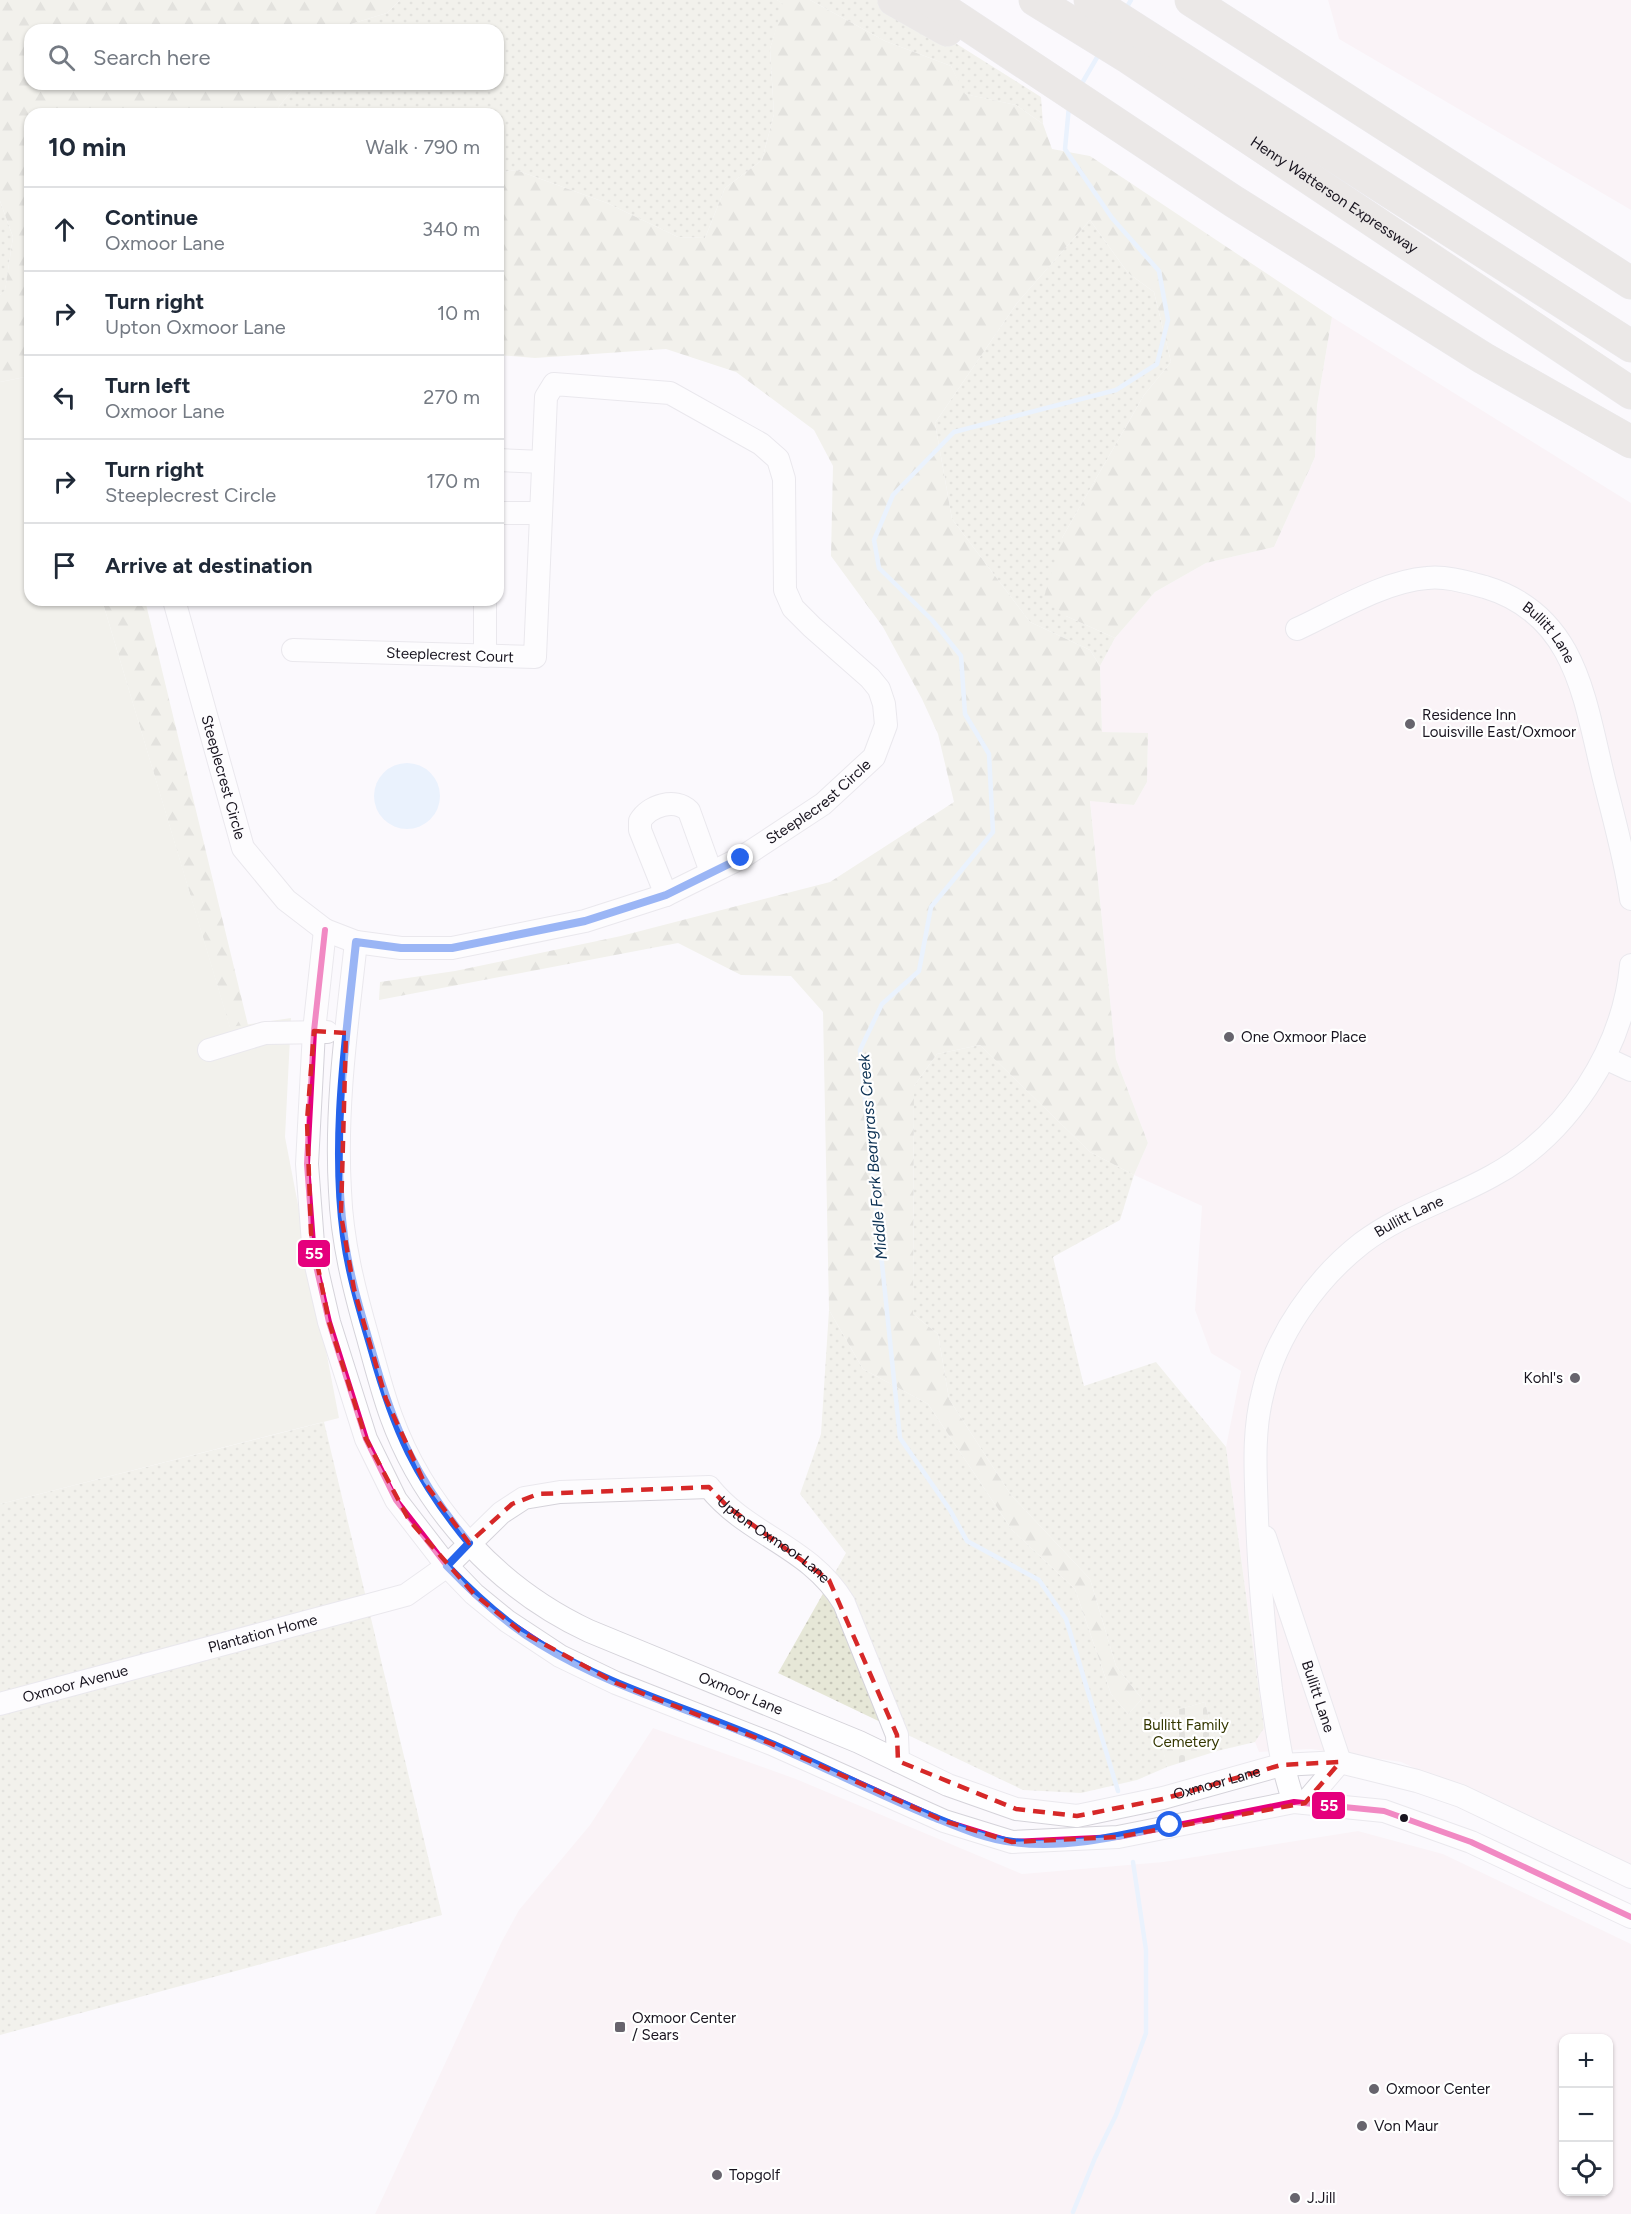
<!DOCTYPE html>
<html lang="en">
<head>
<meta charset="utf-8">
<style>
	body { margin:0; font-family:Figtree,sans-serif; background:#f6f6f7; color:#1f2937 }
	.controls { position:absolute; right:18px; bottom:18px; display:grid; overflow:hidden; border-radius:12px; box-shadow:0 2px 4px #0004 }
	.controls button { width:54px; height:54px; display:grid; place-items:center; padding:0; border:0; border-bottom:2px solid #e0e1e3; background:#fff; color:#1f2937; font:30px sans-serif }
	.stop { position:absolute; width:18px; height:18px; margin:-14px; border:4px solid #2563eb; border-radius:50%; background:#fff }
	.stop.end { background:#2563eb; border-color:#fff; box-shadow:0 2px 6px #0008 }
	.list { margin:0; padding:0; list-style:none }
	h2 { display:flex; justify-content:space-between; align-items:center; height:78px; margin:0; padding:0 24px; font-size:26px }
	h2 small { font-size:20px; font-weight:400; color:#747a83 }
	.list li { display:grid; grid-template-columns:39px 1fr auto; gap:18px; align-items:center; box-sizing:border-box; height:84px; padding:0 24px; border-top:2px solid #e0e1e3 }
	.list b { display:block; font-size:22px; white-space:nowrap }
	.list p { margin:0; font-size:20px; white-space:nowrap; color:#747a83 }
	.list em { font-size:20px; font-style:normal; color:#747a83 }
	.icon { flex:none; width:33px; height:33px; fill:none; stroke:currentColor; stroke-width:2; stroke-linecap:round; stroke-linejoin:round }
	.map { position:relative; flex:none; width:1631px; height:2214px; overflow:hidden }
	.search { position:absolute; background:#fff; box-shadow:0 2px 4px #0004; left:24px; top:24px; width:480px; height:66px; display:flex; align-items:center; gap:15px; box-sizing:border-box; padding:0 21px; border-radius:18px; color:#747a83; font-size:22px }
	.panel { position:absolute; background:#fff; box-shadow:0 2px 4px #0004; left:24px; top:108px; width:480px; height:498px; border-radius:18px }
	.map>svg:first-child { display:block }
	.commercial { fill:#f8ecf0; fill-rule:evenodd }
	.grass { fill:url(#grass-dots) }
	.forest { fill:url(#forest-firs) }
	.cemetery { fill:url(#cemetery-stones) }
	.pitch { fill:#e6e7d7 }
	.water { fill:#d5e8fd }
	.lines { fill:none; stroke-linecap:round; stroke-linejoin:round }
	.stream { stroke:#d5e8fd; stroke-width:4.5 }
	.minor-casing { stroke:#d5d3da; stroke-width:24 }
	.highway-casing { stroke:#d8d7da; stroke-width:33 }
	.minor { stroke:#fefeff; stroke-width:22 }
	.highway { stroke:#d7d3cc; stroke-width:32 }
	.bus-1-casing { stroke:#fff; stroke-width:10 }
	.bus-1 { stroke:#e5007d; stroke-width:6 }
	.route { stroke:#2563eb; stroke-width:8 }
	.marked { fill:none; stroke:#d62828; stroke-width:4.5; stroke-dasharray:12 8; stroke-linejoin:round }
	.poi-dot { fill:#67646d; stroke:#fff; stroke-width:2 }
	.bus-dot { fill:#18141f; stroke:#fff; stroke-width:2 }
	.labels { text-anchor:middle; stroke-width:4.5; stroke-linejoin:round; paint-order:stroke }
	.street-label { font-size:15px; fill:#18141f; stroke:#fff }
	.poi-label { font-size:15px; fill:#18141f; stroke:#fff; text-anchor:start }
	.park-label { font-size:15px; fill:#343700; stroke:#fff }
	.water-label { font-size:16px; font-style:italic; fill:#0c3153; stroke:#fff }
	.line-badge { stroke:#fff; stroke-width:2 }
	.badge-label { font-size:16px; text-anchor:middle; font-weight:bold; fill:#fff }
</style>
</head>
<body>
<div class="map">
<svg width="1631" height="2214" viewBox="0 0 1631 2214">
	<defs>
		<pattern id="grass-dots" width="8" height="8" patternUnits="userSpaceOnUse" patternTransform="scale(1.5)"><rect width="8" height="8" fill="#e6e7d7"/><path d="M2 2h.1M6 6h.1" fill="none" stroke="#c5c5b8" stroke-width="1.8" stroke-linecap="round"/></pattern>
		<pattern id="forest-firs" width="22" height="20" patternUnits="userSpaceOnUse" patternTransform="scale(1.5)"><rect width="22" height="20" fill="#e6e7d7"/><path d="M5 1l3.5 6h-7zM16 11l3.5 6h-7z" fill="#c5c5b8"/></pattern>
		<pattern id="cemetery-stones" width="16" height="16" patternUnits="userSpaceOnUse" patternTransform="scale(1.5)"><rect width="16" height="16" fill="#e6e7d7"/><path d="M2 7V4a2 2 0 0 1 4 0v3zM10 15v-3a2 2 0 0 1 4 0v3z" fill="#c5c5b8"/></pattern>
	</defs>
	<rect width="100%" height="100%" fill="#fbf9fd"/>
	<path class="commercial" d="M1328,0H1631V210L1339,39Z
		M1332,317L1631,503V1867L1401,1762L1311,1749L1259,1752L1255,1742L1264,1727L1226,1447L1241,1371L1211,1353L1195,1310L1202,1206L1134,1175L1148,1143L1116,1059L1090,800L1134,805L1147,782L1148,734L1102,732L1100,666L1115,638L1155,592L1206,563L1274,547L1315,457L1317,406Z
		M653,1728L796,1779L1022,1874L1163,1862L1358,1831L1443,1854L1631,1944V2214H375L502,1941L519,1910L590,1825ZM1608,2038V2192H1564V2038Z"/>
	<path class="grass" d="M400,0H777L784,4L770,49L774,114L762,160L725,188L705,238L678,237L607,203L516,170L498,173V114H273L297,84H498V30H331L387,13Z
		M810,0H880L925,24L1041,97L1043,124L1016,105L964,94L951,66L885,41Z
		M0,201L13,237L5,291L0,295Z
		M1090,220L1128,273L1154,292L1171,362L1144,395L1062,538L1066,616L1115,638L1100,666L1090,650L1030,622L952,519L935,423L1017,303Z
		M980,1045L1090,1152L1134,1175L1120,1220L1053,1257L1084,1386L1156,1362L1226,1447L1264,1728L1255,1742L1217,1751L1205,1702L1156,1716L1167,1767L1137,1780L1081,1793L1023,1790L778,1673L846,1553L800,1494L821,1434L829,1310L863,1369L928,1404L1012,1530L1075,1589L1111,1694L1128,1714L1142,1699L1116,1666L1090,1579L1011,1495L949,1399L938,1334L913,1314L914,1086L937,1054Z
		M324,1422L442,1915L0,2035V1504Z"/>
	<path class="forest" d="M0,0H400L387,13L331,30H30V84H297L273,114H30V376L0,382V295L5,290L13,237L0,201Z
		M777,0H810L885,41L951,66L965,94L1016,105L1043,124L1052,149L1090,156L1332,317L1317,406L1315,457L1274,547L1206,563L1155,592L1115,638L1066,616L1044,597L1062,538L1144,395L1171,362L1154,292L1128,273L1090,220L1017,303L935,423L952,519L1030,622L1090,650L1100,666L1102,732L1148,733L1147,782L1134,805L1090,801L1116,1059L1148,1143L1134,1175L1090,1152L980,1045L937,1054L914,1086L913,1314L938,1334L949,1399L1011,1495L1090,1579L1116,1666L1142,1699L1128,1714L1111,1694L1075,1589L1012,1530L928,1404L863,1369L829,1310L823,1012L791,976L741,975L678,943L379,1000L380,982L455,971L621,936L830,882L954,802L938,734L922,699L883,627L831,556L833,466L814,430L736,372L666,349L535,358L498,355V173L516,170L607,203L678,237L705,238L725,188L762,160L774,114L770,49L783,4Z
		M102,600H145L248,1025L230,1028Z"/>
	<path class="cemetery" d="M1205,1702L1217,1751L1167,1767L1155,1716Z"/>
	<path class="pitch" d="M30,376V600H102L230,1027L291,1018L285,1137L339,1418L0,1504V382Z"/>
	<path class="water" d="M374 796a33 33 0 1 1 66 0a33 33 0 1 1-66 0Z"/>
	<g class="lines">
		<path class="stream" d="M1125,10L1131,0
			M1081,85L1099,54
			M1069,106L1065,149L1112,218L1159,271L1168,320L1157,364L1116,390L954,432L893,495L874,540L879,568L932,620L961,656L965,714L989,754L993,832L931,907L919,971L882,1004L860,1050L900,1438L950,1510L967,1541L1039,1580L1066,1619L1118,1791
			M1073,2212L1095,2158L1116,2115L1146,2033V1950L1133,1862"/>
		<g class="minor-casing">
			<g id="minor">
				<path d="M498,460L543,462"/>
				<path d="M498,513H541"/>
				<path id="s1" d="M174,600L243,848L286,900L325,930L356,942L401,948H452L585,921L666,895L741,858L823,804L874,757L886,725L884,704L879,689L870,678L812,627L793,608L785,590L784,479L778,459L761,444L670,393L554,384L546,397L535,657L293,650"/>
				<path id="s2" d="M1297,629C1336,611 1385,581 1427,578C1447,576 1466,582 1485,587C1575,614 1584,696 1603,775C1613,816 1625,857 1631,899"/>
				<path d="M485,656V600"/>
				<path d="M666,895L640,830V821C649,806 675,797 689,811L711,872"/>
				<path d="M325,930L314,1031L307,1164L314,1257L329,1322L366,1439L396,1500L447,1566L474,1594L507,1621L560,1656L616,1683L772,1744L944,1821L1012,1842L1118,1837L1294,1802L1384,1811L1471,1842L1631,1917"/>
				<path id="s3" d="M356,942C347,1024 335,1108 340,1191C342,1242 354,1289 368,1338C375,1364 382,1391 391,1416C425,1510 499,1589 589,1631L859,1742L948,1785L1016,1809L1077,1816L1163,1798L1281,1765L1340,1762L1417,1781L1461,1796L1631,1877"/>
				<path d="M209,1050L265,1033L327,1032"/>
				<path d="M1605,1058L1631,1070"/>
				<path id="s4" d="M1265,1537L1340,1762L1305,1803"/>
				<path id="s5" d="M0,1704L406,1595L447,1566L501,1513L524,1498L560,1492L709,1487C748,1536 810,1546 844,1603L897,1735L898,1761"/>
				<path id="s6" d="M1294,1802C1280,1762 1277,1730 1271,1689C1264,1631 1259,1575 1257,1518C1256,1475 1252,1434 1263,1392C1276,1335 1316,1279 1362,1243C1402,1213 1449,1200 1492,1176C1568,1135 1623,1050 1631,965"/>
			</g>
		</g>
		<g class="highway-casing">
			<g id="highway">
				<path d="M894,0L947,30"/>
				<path d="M930,0L1233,201L1483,358L1631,442"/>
				<path id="s7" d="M1035,0L1129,58L1631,393"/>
				<path d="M1090,0L1631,346"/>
				<path d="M1191,0L1631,283"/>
			</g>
		</g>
		<use href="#minor" class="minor"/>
		<use href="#highway" class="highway"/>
		<g class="bus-1-casing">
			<path id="bus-1" d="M325,930L314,1031L307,1164L314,1257L329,1322L366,1439L396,1500L447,1566L474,1594L507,1621L560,1656L616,1683L772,1744L944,1821L1012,1842L1118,1837L1294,1802L1384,1811L1471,1842L1631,1917"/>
		</g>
		<use href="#bus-1" class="bus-1"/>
	</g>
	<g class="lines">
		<path class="route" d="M741,858L666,895L585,921L452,948H401L356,942C346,1039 331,1139 344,1236C349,1275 361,1313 372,1351C394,1430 416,1479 469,1543L447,1566C475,1595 505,1623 540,1644C613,1689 696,1710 774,1745C826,1768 878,1794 931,1816C956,1826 985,1839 1013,1842C1065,1849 1119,1836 1170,1825"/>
	</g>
	<path d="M0 0H1631V2214H0ZM314,1031L346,1033L341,1215L354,1289L386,1399L424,1482L469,1543L512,1504L538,1494L709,1487L728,1507L829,1580L897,1735L898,1761L1016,1809L1077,1816L1163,1799L1281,1765L1340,1762L1305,1803L1118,1837L1012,1842L944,1821L772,1744L616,1683L520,1631L474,1594L409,1520L366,1439L329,1322L311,1233L307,1121Z" fill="#fbf9fd" fill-opacity=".55" fill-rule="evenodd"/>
	<path class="marked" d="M314,1031L346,1033L341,1215L354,1289L386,1399L424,1482L469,1543L512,1504L538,1494L709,1487L728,1507L829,1580L897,1735L898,1761L1016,1809L1077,1816L1163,1799L1281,1765L1340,1762L1305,1803L1118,1837L1012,1842L944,1821L772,1744L616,1683L520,1631L474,1594L409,1520L366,1439L329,1322L311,1233L307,1121Z"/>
	<g class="poi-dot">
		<circle cx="1410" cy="724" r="6"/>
		<circle cx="1229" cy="1037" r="6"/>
		<circle cx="1575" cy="1378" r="6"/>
		<rect x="614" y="2021" width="12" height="12" rx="3"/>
		<circle cx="1374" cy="2089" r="6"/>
		<circle cx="1362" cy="2126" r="6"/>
		<circle cx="717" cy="2175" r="6"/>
		<circle cx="1295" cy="2198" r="6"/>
	</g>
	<circle class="bus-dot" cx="1404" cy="1818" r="5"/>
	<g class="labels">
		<g class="street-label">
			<text dy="5" stroke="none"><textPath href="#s7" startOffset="357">Henry Watterson Expressway</textPath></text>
			<text dy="5" stroke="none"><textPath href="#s2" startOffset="280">Bullitt Lane</textPath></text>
			<text transform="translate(450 655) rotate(2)" y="5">Steeplecrest Court</text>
			<text dy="5" stroke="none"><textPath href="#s1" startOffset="184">Steeplecrest Circle</textPath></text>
			<text dy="5" stroke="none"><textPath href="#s1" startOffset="904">Steeplecrest Circle</textPath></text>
			<text dy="5" stroke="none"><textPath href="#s6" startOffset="650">Bullitt Lane</textPath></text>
			<text dy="5" stroke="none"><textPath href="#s5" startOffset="843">Upton Oxmoor Lane</textPath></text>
			<text dy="5" stroke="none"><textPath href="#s5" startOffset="272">Plantation Home</textPath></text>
			<text dy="5" stroke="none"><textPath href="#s5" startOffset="78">Oxmoor Avenue</textPath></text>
			<text dy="5" stroke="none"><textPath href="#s3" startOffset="945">Oxmoor Lane</textPath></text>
			<text dy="5" stroke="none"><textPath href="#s4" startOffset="168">Bullitt Lane</textPath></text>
			<text dy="5" stroke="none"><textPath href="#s3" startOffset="1449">Oxmoor Lane</textPath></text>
		</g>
		<g class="poi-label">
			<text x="1422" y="720">Residence Inn<tspan x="1422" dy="17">Louisville East/Oxmoor</tspan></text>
			<text x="1241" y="1042">One Oxmoor Place</text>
			<text x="1563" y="1383" text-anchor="end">Kohl's</text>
			<text x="632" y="2023">Oxmoor Center<tspan x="632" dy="17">/ Sears</tspan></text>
			<text x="1386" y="2094">Oxmoor Center</text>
			<text x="1374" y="2131">Von Maur</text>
			<text x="729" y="2180">Topgolf</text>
			<text x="1307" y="2203">J.Jill</text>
		</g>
		<g class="park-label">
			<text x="1186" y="1730">Bullitt Family<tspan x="1186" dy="17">Cemetery</tspan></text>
		</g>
		<g class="water-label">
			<text transform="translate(872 1157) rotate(-95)" y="6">Middle Fork Beargrass Creek</text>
		</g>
	</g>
	<g class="line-badge">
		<rect x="297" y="1239" width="34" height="29" rx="6" fill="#e5007d"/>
		<rect x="1311" y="1791" width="35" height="29" rx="6" fill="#e5007d"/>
	</g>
	<g class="badge-label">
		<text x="314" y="1259">55</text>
		<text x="1329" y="1811">55</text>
	</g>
</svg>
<div class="controls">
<button>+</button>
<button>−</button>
<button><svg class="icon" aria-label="locate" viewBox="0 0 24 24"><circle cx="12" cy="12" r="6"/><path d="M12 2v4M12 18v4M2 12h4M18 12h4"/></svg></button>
</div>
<div class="stop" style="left:1170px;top:1825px"></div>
<div class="stop end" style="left:741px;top:858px"></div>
<div class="search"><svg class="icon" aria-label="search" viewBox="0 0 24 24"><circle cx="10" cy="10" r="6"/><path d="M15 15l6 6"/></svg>Search here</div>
<section class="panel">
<h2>10 min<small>Walk · 790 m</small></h2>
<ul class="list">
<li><svg class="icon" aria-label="ahead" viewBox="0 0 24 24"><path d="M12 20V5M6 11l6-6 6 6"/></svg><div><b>Continue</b><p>Oxmoor Lane</p></div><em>340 m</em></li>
<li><svg class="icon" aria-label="right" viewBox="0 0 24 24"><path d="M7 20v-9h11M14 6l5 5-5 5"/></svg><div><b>Turn right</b><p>Upton Oxmoor Lane</p></div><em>10 m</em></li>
<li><svg class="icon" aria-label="left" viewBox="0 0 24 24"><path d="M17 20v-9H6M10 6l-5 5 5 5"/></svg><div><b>Turn left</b><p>Oxmoor Lane</p></div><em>270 m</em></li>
<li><svg class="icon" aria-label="right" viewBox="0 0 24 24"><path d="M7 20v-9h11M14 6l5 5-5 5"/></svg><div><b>Turn right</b><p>Steeplecrest Circle</p></div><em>170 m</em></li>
<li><svg class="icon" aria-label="arrive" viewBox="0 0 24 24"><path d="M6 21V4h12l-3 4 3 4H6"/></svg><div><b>Arrive at destination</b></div></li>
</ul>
</section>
</div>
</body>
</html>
